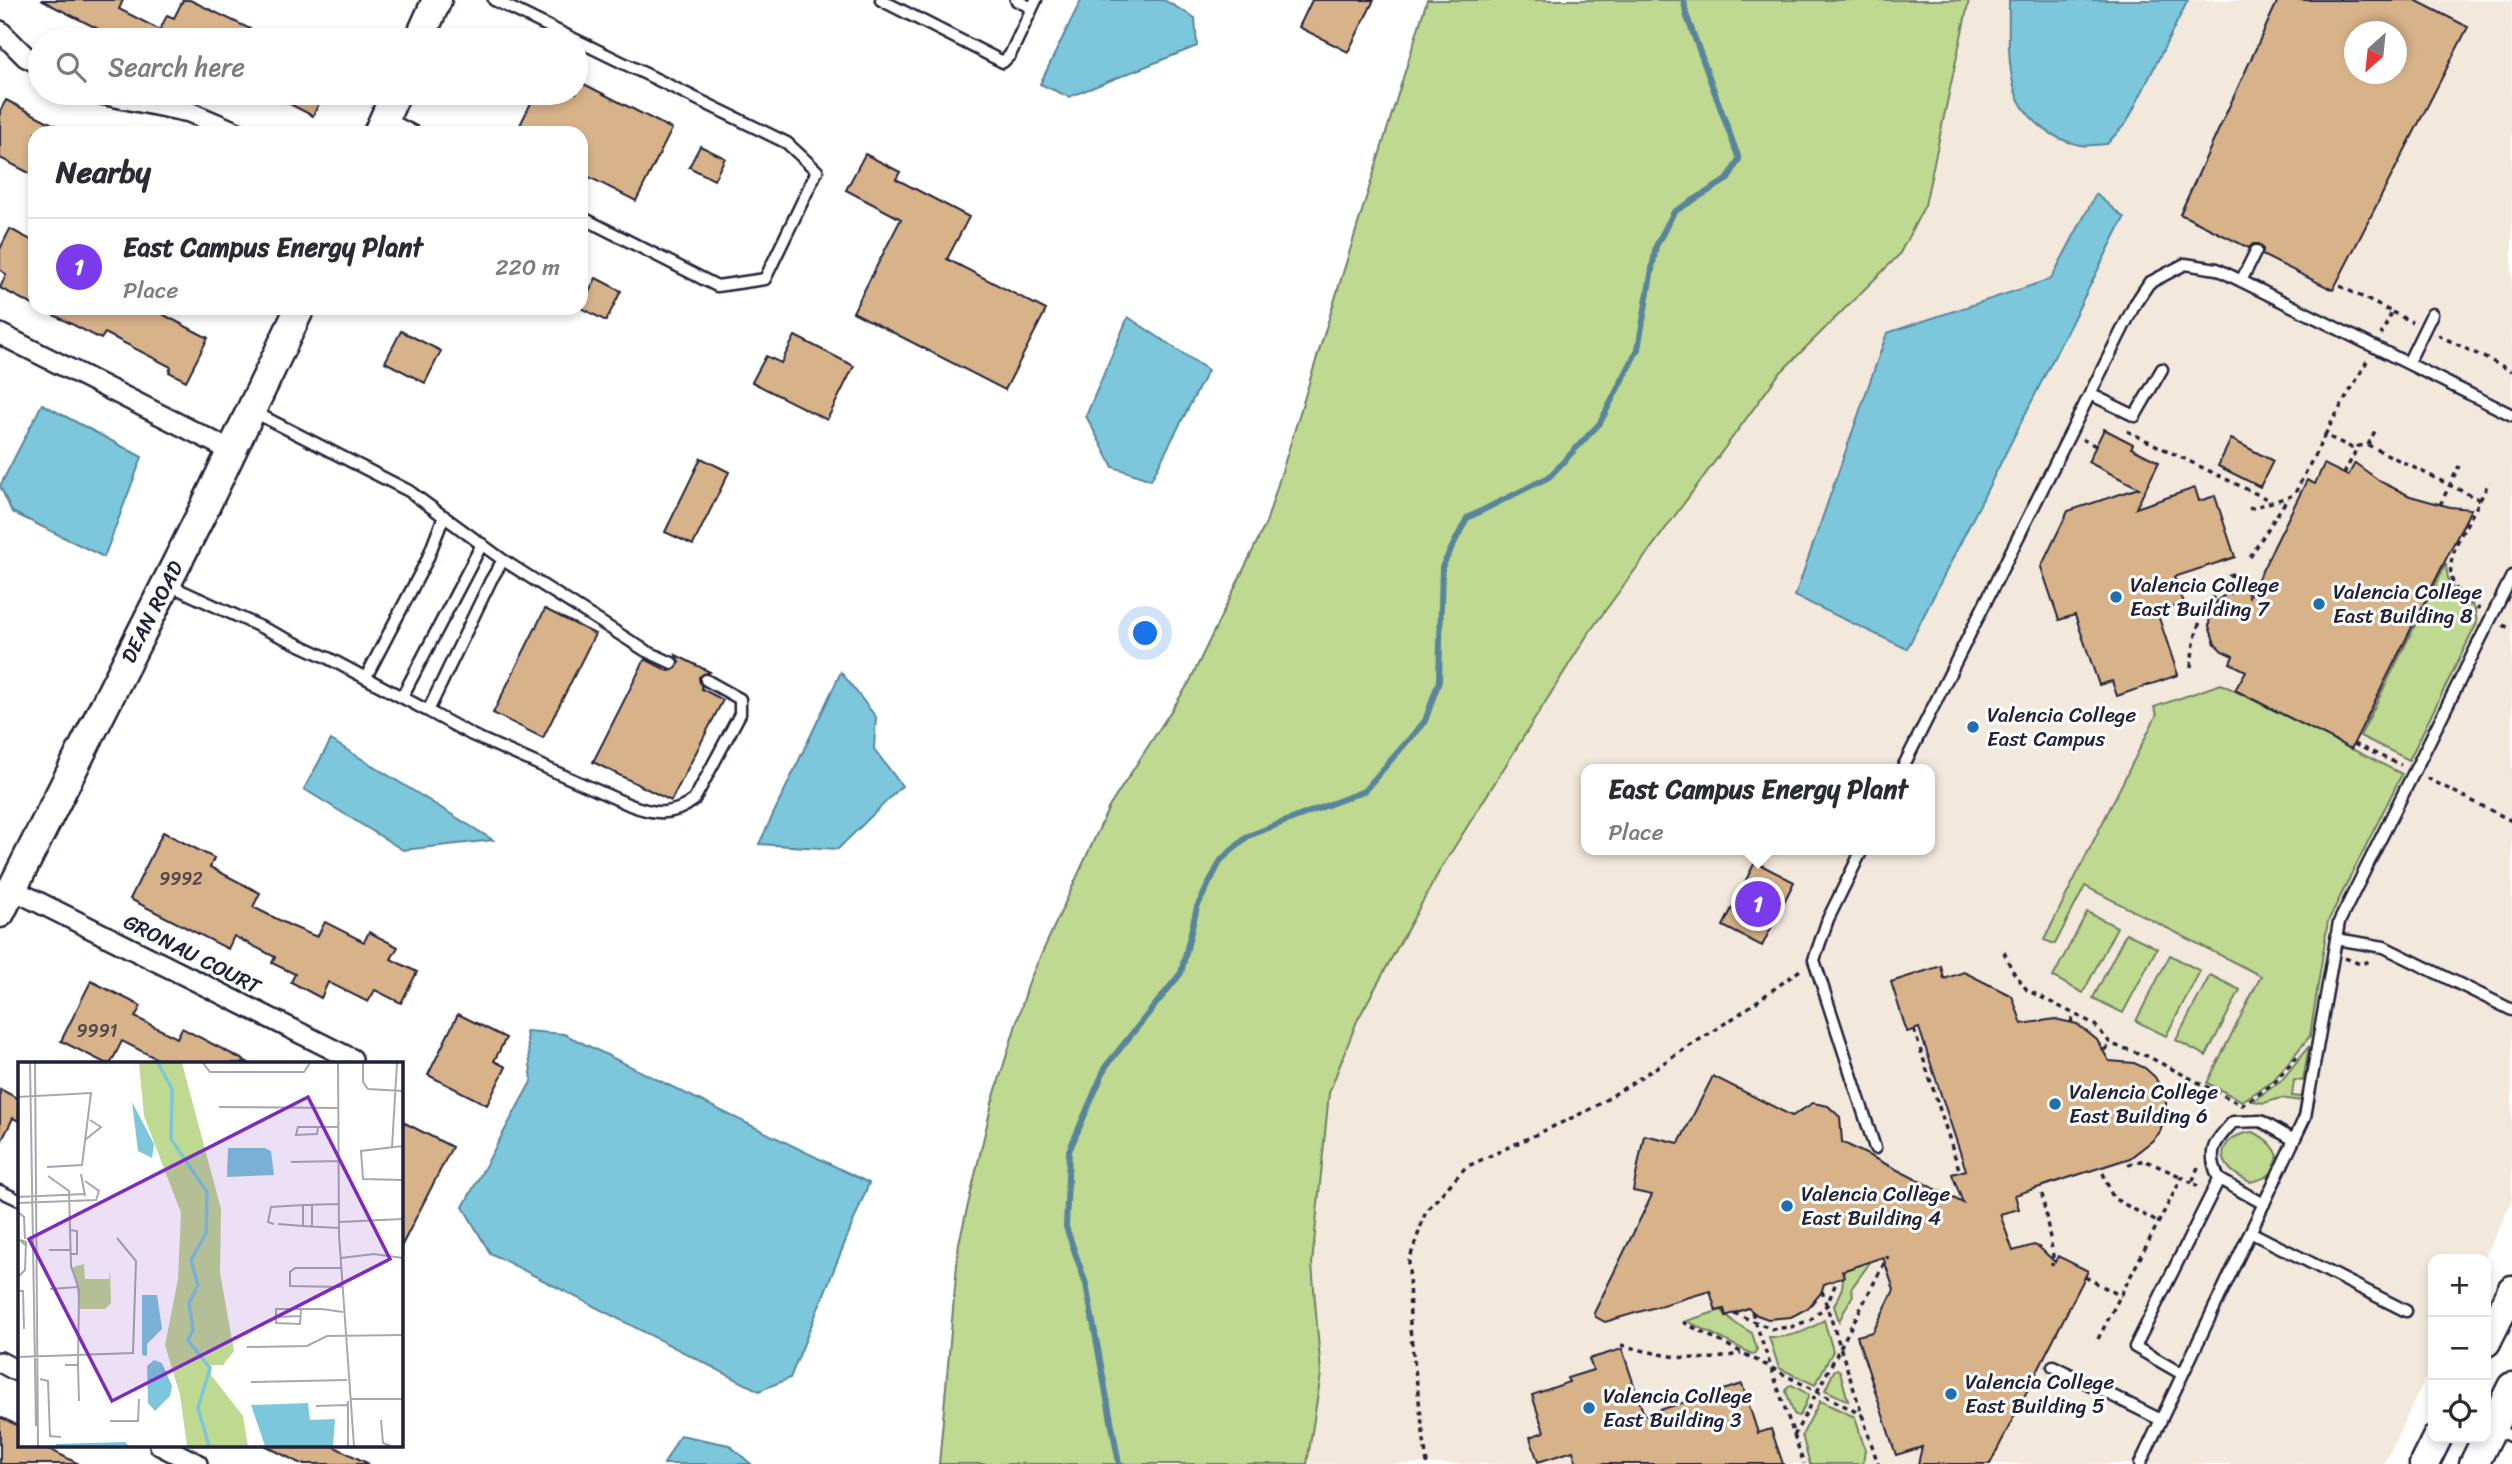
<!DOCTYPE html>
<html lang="en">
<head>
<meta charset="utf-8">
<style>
	body { margin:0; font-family:Sriracha,sans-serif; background:#f7f7f7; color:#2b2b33 }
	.controls { position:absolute; right:21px; bottom:21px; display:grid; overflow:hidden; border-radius:14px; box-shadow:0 4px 10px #0003 }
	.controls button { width:63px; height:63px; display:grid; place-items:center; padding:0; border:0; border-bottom:2px solid #e1e1e2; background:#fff; color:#2b2b33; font:35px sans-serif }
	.compass { position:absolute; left:2344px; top:21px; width:63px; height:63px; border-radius:50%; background:#fff; box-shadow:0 4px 10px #0003; rotate:207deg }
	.you { position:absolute; left:1146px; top:634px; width:24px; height:24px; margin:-18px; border:5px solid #fff; border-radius:50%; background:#1a73e8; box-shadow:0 0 0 10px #1a73e833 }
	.badge { display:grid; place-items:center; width:46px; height:46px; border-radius:50%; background:#7c3aed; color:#fff; font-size:23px; font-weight:700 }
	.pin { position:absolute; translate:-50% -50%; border:4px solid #fff; box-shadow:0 2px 7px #0006 }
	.popup { position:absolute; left:1581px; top:764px; width:354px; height:91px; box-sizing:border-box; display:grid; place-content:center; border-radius:14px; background:#fff; filter:drop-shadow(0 2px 5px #0005); font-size:23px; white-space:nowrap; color:#7c7c81 }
	.popup b { font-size:26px; color:#2b2b33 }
	.popup::after { content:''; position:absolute; left:50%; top:100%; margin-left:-14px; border:14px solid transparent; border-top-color:#fff }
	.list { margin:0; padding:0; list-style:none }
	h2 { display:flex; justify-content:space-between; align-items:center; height:91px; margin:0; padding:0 28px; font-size:30px }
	h2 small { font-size:23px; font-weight:400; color:#7c7c81 }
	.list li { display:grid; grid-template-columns:46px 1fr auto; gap:21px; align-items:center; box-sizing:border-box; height:98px; padding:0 28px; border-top:2px solid #e1e1e2 }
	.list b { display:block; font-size:26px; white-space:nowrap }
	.list p { margin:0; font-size:23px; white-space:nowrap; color:#7c7c81 }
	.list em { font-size:23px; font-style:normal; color:#7c7c81 }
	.icon { flex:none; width:38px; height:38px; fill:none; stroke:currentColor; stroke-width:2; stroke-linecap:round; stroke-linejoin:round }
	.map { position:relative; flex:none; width:2512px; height:1464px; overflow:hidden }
	.search { position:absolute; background:#fff; box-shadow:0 4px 10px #0003; left:28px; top:28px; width:560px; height:77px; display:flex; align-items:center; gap:18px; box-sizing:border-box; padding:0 24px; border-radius:38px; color:#7c7c81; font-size:26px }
	.panel { position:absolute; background:#fff; box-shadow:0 4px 10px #0003; left:28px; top:126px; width:560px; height:189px; border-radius:21px }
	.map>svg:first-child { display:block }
	.built { fill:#f3e8dc; fill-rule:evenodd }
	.green { fill:#bfd990; stroke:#707e66; stroke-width:2 }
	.water { fill:#7cc7db; stroke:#58859b; stroke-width:2 }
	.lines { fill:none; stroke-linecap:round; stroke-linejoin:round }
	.stream { stroke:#58859b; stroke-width:6 }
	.building { fill:#d8b38a; stroke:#22223b; stroke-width:2; fill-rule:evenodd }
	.lane-casing { stroke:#22223b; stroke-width:15 }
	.street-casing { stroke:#22223b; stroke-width:24 }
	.secondary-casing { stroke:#22223b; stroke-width:33 }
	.path { stroke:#22223b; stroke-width:3.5; stroke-dasharray:5 5; stroke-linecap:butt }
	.lane { stroke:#fff; stroke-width:10 }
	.street { stroke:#fff; stroke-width:19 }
	.secondary { stroke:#fff; stroke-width:28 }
	.poi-dot { fill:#1f6fb2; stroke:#fff; stroke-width:2.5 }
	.labels { text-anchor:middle; stroke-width:6; stroke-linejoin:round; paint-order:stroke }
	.number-label { font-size:18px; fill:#50464f }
	.poi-label { font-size:21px; fill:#22223b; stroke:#fff; text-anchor:start }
	.street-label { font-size:21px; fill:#22223b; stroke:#fff }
	.inset-river { fill:none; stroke:#7cc7db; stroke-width:3.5 }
	.inset-road { fill:none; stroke:#a7a7b1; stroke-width:2 }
	.view { fill:#7b2cbf; fill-opacity:0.15; stroke:#7b2cbf; stroke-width:3.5 }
	.inset-edge { fill:none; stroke:#22223b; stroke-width:3.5 }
</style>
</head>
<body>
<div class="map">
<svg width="2512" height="1464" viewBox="0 0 2512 1464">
	<rect width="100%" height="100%" fill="#fff"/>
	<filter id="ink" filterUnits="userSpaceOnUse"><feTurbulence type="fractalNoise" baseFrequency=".0143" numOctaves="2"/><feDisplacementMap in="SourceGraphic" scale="14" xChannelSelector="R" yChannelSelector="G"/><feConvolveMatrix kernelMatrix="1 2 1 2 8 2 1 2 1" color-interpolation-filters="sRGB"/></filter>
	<g filter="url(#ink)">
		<path class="built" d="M1783,0H2512V1201L2484,1259H2433V1362L2384,1464H1082ZM2354,32H2396V74H2354ZM1586,769H1929V850H1586Z"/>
		<path class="green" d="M1427,0H1969L1925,205L1899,255L1779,374L1588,634L1440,870L1357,1021L1329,1093L1312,1264L1321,1374L1307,1464H939L959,1243L992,1103L1030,979L1109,807L1189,683L1266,523Z
			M2446,563C2447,590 2457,593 2475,609L2477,623L2409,760L2360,736Z
			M2221,684L2402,774L2328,921L2310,1036L2272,1082L2242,1101L2207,1083L2261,976L2085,886L2055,944L2044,940L2157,714L2154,707Z
			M2087,912L2117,927L2083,993L2053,977Z
			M2126,933L2157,948L2123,1013L2093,998Z
			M2170,955L2200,971L2166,1036L2136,1021Z
			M2210,975L2240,990L2206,1056L2176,1040Z
			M2309,1046L2303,1081L2294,1080L2292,1096L2301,1097V1101L2281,1098L2264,1103L2253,1101L2282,1080Z
			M2253,1132C2285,1147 2289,1175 2250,1182C2243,1178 2235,1175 2230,1169C2213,1150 2232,1133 2253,1132Z
			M1871,1261L1851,1289L1853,1295L1839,1321L1834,1306L1842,1288L1844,1270Z
			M1721,1310L1735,1323L1752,1333L1757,1349L1756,1353L1752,1354L1687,1321Z
			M1824,1320L1833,1351L1815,1385L1779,1368L1769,1337C1789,1338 1807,1332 1824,1320Z
			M1837,1369L1840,1371L1848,1401L1825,1390L1834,1371Z
			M1792,1385L1809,1395L1801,1414L1798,1416L1794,1414L1786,1391L1788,1386Z
			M1820,1401L1855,1417L1865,1450L1863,1464H1810L1802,1435Z"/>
		<path class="water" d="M1081,0H1164L1195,18L1197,46L1069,97L1040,84Z
			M2009,0H2188L2127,122L2107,144C2098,144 2088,147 2080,145C2051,140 2021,115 2014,87C2007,60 2009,27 2009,0Z
			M2096,194L2124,218L1907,649L1795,596L1887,333L2051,279Z
			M1128,317L1208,370L1151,480L1113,467L1086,416Z
			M42,404L142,457L104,557L12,512L0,486Z
			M841,672L876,717L874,749L902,786L838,849L759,844Z
			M331,740L493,840L403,850L304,789Z
			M526,1031L564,1034L869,1183L790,1378L759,1391L490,1253L463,1207L532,1080Z
			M680,1435L729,1445L751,1464H664Z"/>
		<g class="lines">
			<path class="stream" d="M1119,1464L1086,1284L1066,1227L1069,1151L1106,1066L1181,973L1197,907L1221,860L1248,836L1364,791L1425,721L1439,681L1442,567L1467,518L1549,477L1600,423L1638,349L1656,246L1674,212L1728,179L1739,159L1686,14L1684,0"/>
		</g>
		<path class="building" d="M41,0H123L119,9L160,30L167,15L174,18L183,0H190L273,40H120Z
			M1312,0H1374L1348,52L1299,27Z
			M2278,0H2415L2468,27L2333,290L2262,255L2263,248L2259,244H2253L2249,248L2180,214ZM2355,32H2397V74H2355Z
			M576,80L672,129L636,201L581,173V133H516L536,93H576Z
			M268,93H324L313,116Z
			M6,100L70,133H35V176L0,158V111Z
			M700,146L725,158L714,180L689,167Z
			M865,154L900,172L896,179L969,217L947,259L1046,310L1005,390L853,312L901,219L846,190Z
			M10,229L35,242V306L0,288L6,274L0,270V249Z
			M596,278L621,291L606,321L581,308Z
			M40,308H168L164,315L208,338L186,381L169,372L171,367L105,333L101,339Z
			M401,331L441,351L425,383L385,362Z
			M795,336L854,366L827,420L752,382L766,356L781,363Z
			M2104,429L2133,444L2131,448L2159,462L2136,508L2195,488L2199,501L2215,496L2235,557L2174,577L2184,603L2157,612L2178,675L2117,696L2112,681L2099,685L2075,615L2059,620L2041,567L2068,511L2139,488L2088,462Z
			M2231,439L2273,461L2260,487L2218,466Z
			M701,458L729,472L693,545L665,532Z
			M2355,463L2381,482L2410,496L2450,507L2471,509L2351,749L2235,690L2246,671L2230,663L2233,656L2222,651L2215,644L2209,626L2210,612L2218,600L2225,595L2246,589L2249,597L2307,480L2315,484L2324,464L2348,476Z
			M545,609L595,634L543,738L493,713Z
			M676,655L710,672L699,677L702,689L723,700L671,801L593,762L645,659L668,671L673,670L679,663Z
			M163,832L214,858L210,867L260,893L253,907L291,926L317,937L325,922L364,942L369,932L398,947L391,959L417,972L401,1003L375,990L368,1002L328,982L321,998L291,982L295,974L272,963L275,957L234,936L228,949L130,899Z
			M1755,862L1794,882L1762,946L1723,926Z
			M1941,966L1944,979L1964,972L2012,996L2022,1024L2055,1019L2077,1024L2097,1040L2109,1061L2134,1063L2145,1068L2155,1077L2166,1098V1110L2160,1132L2152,1141L2130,1158L2015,1195L2019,1209L2000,1214L2013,1251L2034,1245L2039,1247L2055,1262L2058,1256L2088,1271L1990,1464H1918L1922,1447L1896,1455L1857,1336L1873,1332L1894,1290L1883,1257L1842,1271L1844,1277L1824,1284L1821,1293L1808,1308L1791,1317L1768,1319L1757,1315L1748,1308L1726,1316L1724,1309L1716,1311L1710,1291L1605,1322L1596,1317L1594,1313L1652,1195L1633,1191L1644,1135L1679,1143L1713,1076L1792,1116L1813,1103L1828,1106L1840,1117L1842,1142L1963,1203L1952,1174L1966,1170L1919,1028L1907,1032L1891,982Z
			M91,981L141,1006L135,1017L177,1038L182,1028L249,1063H165L122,1041L111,1063H105L61,1041Z
			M458,1014L506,1038L494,1061L506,1067L487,1105L428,1075Z
			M0,1089L19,1099V1121L13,1118L0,1144Z
			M401,1121L452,1147L401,1247Z
			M1622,1349L1644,1415L1742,1384L1758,1433L1771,1429L1783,1464H1577L1573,1451L1538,1462L1530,1437L1544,1432L1532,1395L1569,1382L1567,1378L1593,1370L1589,1359Z
			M0,1417L19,1426V1445H41L79,1464H0Z
			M264,1445H331L369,1464H301Z"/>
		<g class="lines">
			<g class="lane-casing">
				<path id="lane" d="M494,0L787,143L817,171L765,279L717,286L581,217
					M881,0L1003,62L1010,55L1036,0
					M1016,0L1032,8
					M389,119L416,133
					M2241,281L2256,251
					M2408,363L2432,314
					M2090,394L2135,416L2162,369
					M503,560L646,651L672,663
					M167,584L328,658L428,711L491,580L503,560L409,491L252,411
					M366,677L427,560L444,516
					M402,697L482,544
					M428,711L472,735L630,805C654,814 672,817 694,800L740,714V699L706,680
					M1902,769L2135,304L2149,283L2185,264L2217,269L2512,415
					M1862,850L1828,919L1814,960L1875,1148
					M2336,939L2384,947L2512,1010
					M2219,1179C2206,1151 2214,1143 2233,1122L2261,1121L2294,1140
					M0,1191L19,1200
					M2250,1232L2406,1311
					M2053,1366L2161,1420
					M2182,1374L2135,1347L2219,1179L2264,1204
					M2494,1428L2512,1437
					M2140,1464L2305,1117L2339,922L2512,576"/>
			</g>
			<g class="street-casing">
				<path id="street" d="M0,31L26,57L40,64
					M96,93L189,112L238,133
					M0,334L232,451
					M12,889L352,1059
					M0,1362L19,1372
					M160,1445L197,1464"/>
			</g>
			<g class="secondary-casing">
				<path id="secondary" d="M419,40L437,0
					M378,133L396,93
					M0,913L203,511L300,308
					M2486,1342L2512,1290
					M2424,1464L2437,1438
					M2474,1464L2512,1387"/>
			</g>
			<path class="path" d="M2340,286L2392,312L2381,335
				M2392,312L2412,322
				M2438,335L2512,371
				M2127,431L2271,501
				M2325,435C2338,409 2354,386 2367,361
				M2082,439L2096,446
				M2368,445L2376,429
				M2344,474L2358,446
				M2480,500L2489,482
				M2440,505L2459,466
				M2249,509L2294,495L2325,435L2350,447L2368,445L2480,500C2468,524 2440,560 2455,587C2460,597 2472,600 2479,609
				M2250,557L2287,499
				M2231,574L2254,586
				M2503,625L2512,629
				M2191,667C2195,622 2204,607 2232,573
				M2354,744L2401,765
				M2427,778L2512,821
				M2004,952L2012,970L2027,990L2094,1024L2111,1044L2147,1056L2242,1105L2273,1084L2300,1053
				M2345,958L2360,964L2371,961
				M2071,1022L2074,1014
				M1914,1030L1960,1172
				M2104,1050L2111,1044
				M2128,1165L2144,1160L2182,1177
				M2198,1167L2192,1183L2198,1186
				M2103,1173L2113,1198L2159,1223
				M2042,1194L2053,1255L2052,1266
				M2085,1277L2121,1296
				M1822,1291L1878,1464
				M1752,1312L1804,1464
				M1734,1313L1772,1329L1791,1327L1810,1320L1827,1305L1837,1280
				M1683,1322L1862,1415
				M2098,1339L2182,1177L2192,1183
				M1621,1345C1660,1355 1701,1365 1741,1353
				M1794,1436L1888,1256
				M1427,1464L1410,1329L1409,1261L1426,1211L1466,1167L1593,1108L1738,1015L1803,968"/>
			<use href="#lane" class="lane"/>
			<use href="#street" class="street"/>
			<use href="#secondary" class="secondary"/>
		</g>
	</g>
	<g class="poi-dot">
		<circle cx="2116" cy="597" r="7"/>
		<circle cx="2319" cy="604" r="7"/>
		<circle cx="1973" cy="727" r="7"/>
		<circle cx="2055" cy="1104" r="7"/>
		<circle cx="1787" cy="1206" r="7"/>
		<circle cx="1951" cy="1394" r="7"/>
		<circle cx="1589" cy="1408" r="7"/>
	</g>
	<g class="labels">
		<g class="number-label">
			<text x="181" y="885">9992</text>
			<text x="97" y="1037">9991</text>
		</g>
		<g class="poi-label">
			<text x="2130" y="592">Valencia College<tspan x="2130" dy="24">East Building 7</tspan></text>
			<text x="2333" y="599">Valencia College<tspan x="2333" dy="24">East Building 8</tspan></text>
			<text x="1987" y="722">Valencia College<tspan x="1987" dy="24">East Campus</tspan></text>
			<text x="2069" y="1099">Valencia College<tspan x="2069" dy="24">East Building 6</tspan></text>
			<text x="1801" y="1201">Valencia College<tspan x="1801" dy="24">East Building 4</tspan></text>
			<text x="1965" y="1389">Valencia College<tspan x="1965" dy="24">East Building 5</tspan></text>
			<text x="1603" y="1403">Valencia College<tspan x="1603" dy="24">East Building 3</tspan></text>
		</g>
		<g class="street-label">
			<text transform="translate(152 612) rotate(-63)" y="7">DEAN ROAD</text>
			<text transform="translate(192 954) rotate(27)" y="7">GRONAU COURT</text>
		</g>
	</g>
	<g transform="translate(18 1062)">
		<rect width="385" height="385" fill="#fff"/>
		<path d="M121,1H164L203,147L202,211L216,289L205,303H193V313L225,354L230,384H169L162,333L147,283L160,217L163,151L126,54ZM66,202L67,217H91L92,208L93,241L87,247H62L55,205Z" fill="#bfd990"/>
		<path d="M114,40L136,82L134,96L120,89ZM210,86H247L253,89L256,113L209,115ZM124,233H139L144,267L129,282V294L124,293ZM136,298L144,301L154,324L152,334L137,349L130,341L129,304ZM290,341L292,358L317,357L315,384H247L233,343ZM107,380L111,384H38V382Z" fill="#7cc7db"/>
		<path class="inset-river" d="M140,1L154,27L153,77L189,130L188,171L173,198L180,223L171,241L175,268L170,278L192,306L180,346L191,384"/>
		<path class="inset-road" d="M12,1L18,364M17,1L20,384M185,1L192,10H286L292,1M320,1L321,173L336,384M345,1V20L350,27L385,29M0,35L73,31L64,103L29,105M201,45L320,46M300,65L299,72L278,73L280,65H321M67,78L83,65L72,58M385,84L343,89L345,117L385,118M374,85L379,1M273,100L321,99M63,112L67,134M30,114L51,129L53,204L61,227L60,303H47M0,135L67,132M0,141L78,138L81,129L67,119M321,142L285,143V164L321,166M294,143V165M0,150L6,155L7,177M321,160L385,157M256,162L250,160L253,145L285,143M260,162L285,164M52,168L59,169V192H53M31,188H53M323,196L356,192L385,196M323,206H277L272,210V224L324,225M0,215L7,208L8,180L2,178L7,183M32,227L60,225M0,229H5L6,267M283,247L282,262L258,261V247H304L325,250M257,255L283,254M229,285L289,284L309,274L385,273M0,295L115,291L118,199L99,176M60,303L61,339M22,317L30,319L32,374L43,375M233,320L329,318M332,337H385M330,339V384M298,344L329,343M363,358L365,381L373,384M92,359H120L121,337"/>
		<path class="view" d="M290,35L372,197L94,339L11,177Z"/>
		<rect width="385" height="385" class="inset-edge"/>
	</g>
</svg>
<div class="controls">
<button>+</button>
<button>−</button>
<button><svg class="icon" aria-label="locate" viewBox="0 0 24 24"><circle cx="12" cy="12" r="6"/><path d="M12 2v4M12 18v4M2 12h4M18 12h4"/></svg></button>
</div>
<svg class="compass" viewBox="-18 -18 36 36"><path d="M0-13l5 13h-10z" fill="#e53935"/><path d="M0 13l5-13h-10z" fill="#7c7c81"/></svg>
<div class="you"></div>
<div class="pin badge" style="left:1758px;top:904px">1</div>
<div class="popup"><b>East Campus Energy Plant</b>Place</div>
<div class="search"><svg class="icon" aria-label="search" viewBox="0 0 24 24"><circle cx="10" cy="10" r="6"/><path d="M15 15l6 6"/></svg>Search here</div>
<section class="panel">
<h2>Nearby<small></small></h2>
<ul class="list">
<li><span class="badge">1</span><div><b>East Campus Energy Plant</b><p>Place</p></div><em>220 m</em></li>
</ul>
</section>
</div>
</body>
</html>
